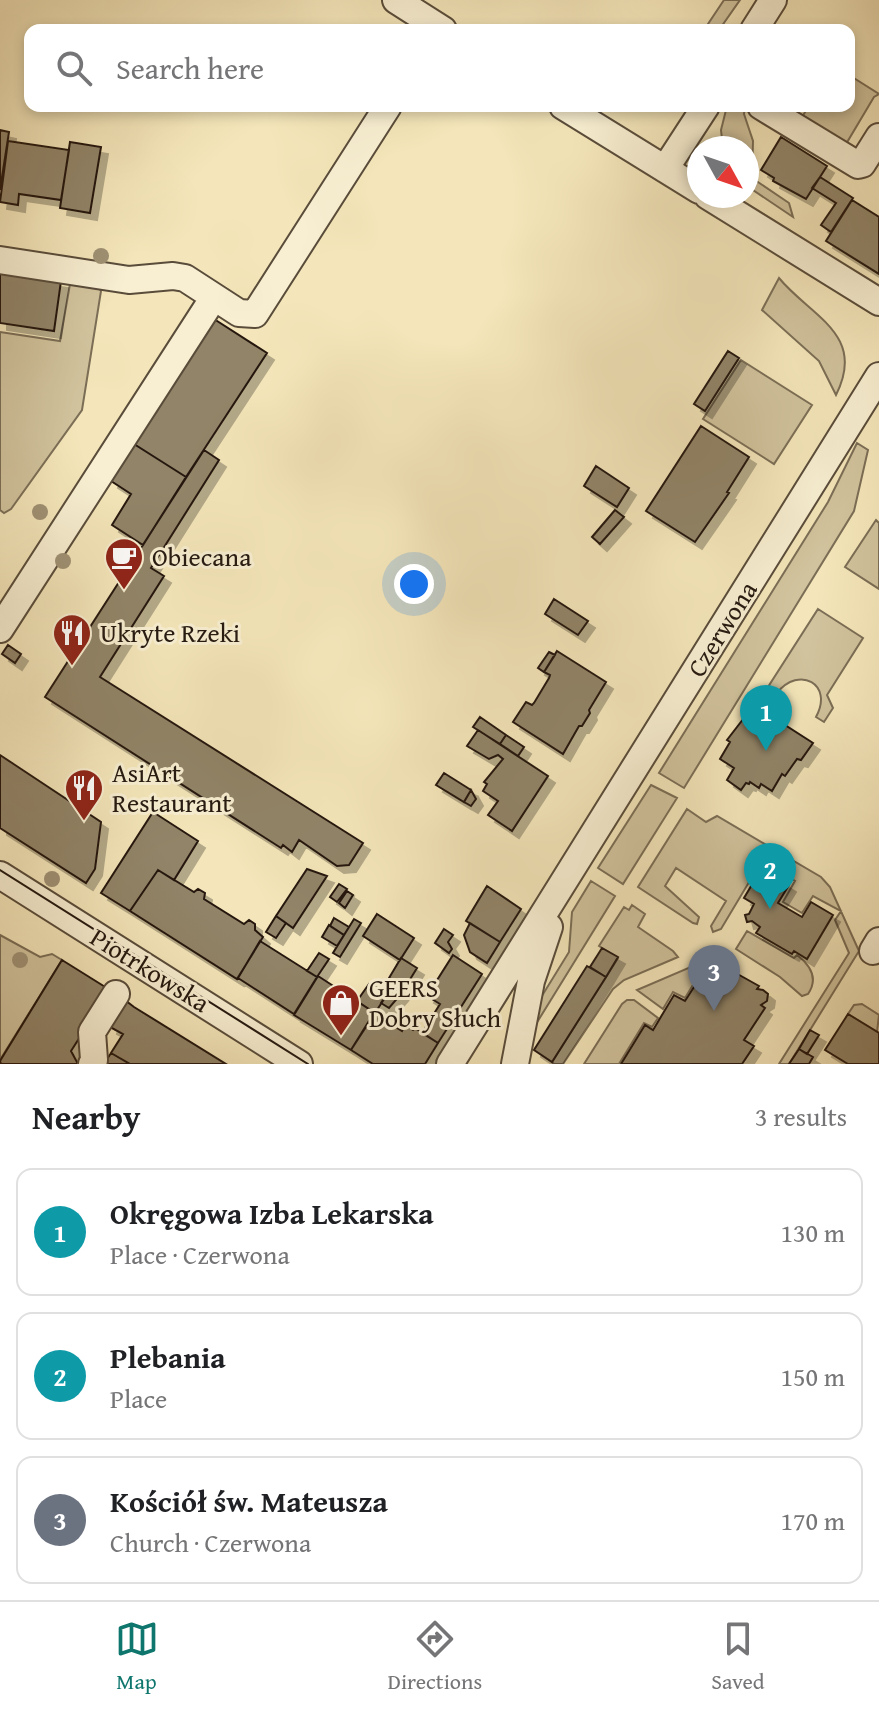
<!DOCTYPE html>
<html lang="en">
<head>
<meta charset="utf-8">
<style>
	body { margin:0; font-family:"Gentium Book Plus",serif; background:#f6f6f6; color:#202124 }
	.compass { position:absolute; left:687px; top:136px; width:72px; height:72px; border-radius:50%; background:#fff; box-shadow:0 4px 12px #0003; rotate:130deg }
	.you { position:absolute; left:414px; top:584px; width:28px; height:28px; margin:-20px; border:6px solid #fff; border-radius:50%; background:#1a73e8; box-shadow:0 0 0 12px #1a73e833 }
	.badge { display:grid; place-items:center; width:52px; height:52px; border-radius:50%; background:#0f766e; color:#fff; font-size:26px; font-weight:700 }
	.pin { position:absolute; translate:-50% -66px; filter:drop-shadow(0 2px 4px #0008) }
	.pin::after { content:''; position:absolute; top:42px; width:28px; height:24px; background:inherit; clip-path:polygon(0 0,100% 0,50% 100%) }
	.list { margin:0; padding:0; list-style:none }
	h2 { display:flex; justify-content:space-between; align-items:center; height:104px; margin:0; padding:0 32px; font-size:34px }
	h2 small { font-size:26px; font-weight:400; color:#757577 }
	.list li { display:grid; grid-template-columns:52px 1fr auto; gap:24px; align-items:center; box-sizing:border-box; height:128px; margin:0 16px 16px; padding:0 16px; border:2px solid #e0e0e0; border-radius:16px }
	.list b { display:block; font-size:30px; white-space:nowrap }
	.list p { margin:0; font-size:26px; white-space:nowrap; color:#757577 }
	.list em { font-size:26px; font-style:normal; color:#757577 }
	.icon { flex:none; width:44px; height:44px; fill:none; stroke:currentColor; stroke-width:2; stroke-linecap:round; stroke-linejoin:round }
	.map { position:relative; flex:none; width:879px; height:1064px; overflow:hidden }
	.search { position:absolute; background:#fff; box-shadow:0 4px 12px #0003; left:24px; right:24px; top:24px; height:88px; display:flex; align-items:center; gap:20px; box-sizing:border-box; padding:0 28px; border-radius:16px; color:#757577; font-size:30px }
	.sheet { height:536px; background:#fff }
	nav { display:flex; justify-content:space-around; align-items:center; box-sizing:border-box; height:112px; border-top:2px solid #e0e0e0; background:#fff; font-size:22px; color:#757577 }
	nav a { display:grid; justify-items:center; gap:4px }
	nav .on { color:#0f766e }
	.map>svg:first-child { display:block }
	.green { fill:#d1c39d; stroke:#7b6e56; stroke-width:2 }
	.building { fill:#918468; stroke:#251910; stroke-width:2; filter:url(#shadow) }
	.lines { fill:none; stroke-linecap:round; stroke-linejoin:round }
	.minor-casing { stroke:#594c3a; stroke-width:30 }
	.minor { stroke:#f8efd2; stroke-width:26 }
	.tram { stroke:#251910; stroke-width:2 }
	.tree { fill:#9f9174 }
	.labels { text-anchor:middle; stroke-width:6; stroke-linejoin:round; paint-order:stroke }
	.poi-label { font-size:26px; fill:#251910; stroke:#f8efd2; text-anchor:start }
	.street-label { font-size:26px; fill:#251910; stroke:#f8efd2 }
</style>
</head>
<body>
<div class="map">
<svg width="879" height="1064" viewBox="0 0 879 1064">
	<defs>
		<filter id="shadow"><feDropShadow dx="7" dy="7" stdDeviation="0" flood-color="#0004"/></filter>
	</defs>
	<rect width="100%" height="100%" fill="#f4e6ba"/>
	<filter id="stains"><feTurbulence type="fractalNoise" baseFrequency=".0025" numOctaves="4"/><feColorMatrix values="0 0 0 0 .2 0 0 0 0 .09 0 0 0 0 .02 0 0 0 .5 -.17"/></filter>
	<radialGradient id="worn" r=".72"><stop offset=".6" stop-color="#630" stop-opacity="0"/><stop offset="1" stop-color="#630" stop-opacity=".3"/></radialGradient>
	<path class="green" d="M724,0H740L719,30H704Z
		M849,75L879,94L874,97L846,144L802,117L809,106H849Z
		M727,106L745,107L744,114L753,141L752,178L789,203L793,217L747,186V148H723L721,130Z
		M779,278C810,316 867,334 836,395L819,361L762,310Z
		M70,284L99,288L101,291L82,410L11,509L4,513L0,510V332L60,341Z
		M741,360L812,405L774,464L703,419Z
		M857,443L868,450L854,511L684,788L659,773L828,502Z
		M876,520L879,523V589L845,567Z
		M818,609L863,638L827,695L833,708L824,722L816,717C834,684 799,665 777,693L768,687Z
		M651,785L677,798L623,884L598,868Z
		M687,809L706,822L717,816L821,877L830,887L859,951L789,1064H779L849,953L835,920L841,911L813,896L802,913L783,902L795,881L761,862L721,929L713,932L711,926L726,901L676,868L665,886L699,917L697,924L693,923L638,887Z
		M591,881L615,896L536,1024L540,999L569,952L572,912Z
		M632,905L645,914L638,927L673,951L678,957L624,980L613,989L563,1064H554L552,1062L618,958L599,946L624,907L629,910Z
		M747,931L794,958L797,955C810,965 819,978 808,994L802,996L780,977L736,949Z
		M0,935L40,957L52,954L62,960L0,1060Z
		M700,963L705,965L685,998L673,992L663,1009L637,990Z
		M627,1000H634L658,1018L652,1027L644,1023L619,1064H584L622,1004Z
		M862,1004L879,1015L877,1032L848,1014L854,1005Z"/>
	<path class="building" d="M0,130L9,132L0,190Z
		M781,137L827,166L806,199L773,181L774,178L761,170Z
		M8,141L69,150L61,200L19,194L18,205L0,202Z
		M70,142L101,147L90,213L60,208Z
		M820,177L853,198L831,232L821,225L836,203L812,188Z
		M852,200L879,217V274L826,241Z
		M0,272L61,281L54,331L0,323Z
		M214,319L267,353L186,477L134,444Z
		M728,351L739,358L705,411L694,404Z
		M701,426L749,457L727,492L729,493L695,542L646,511Z
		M134,444L186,477L143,545L112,525L131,494L111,481Z
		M204,450L219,460L151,568L164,576L100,677L363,843L349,865L337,866L299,840L292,852L283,845L281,848L45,697Z
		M596,466L629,488L617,507L584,486Z
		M615,510L624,517L600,544L592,537Z
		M554,599L588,621L578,635L545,614Z
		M8,645L21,654L15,663L2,654Z
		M557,651L606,682L589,710L590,713L582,726H579L563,754L513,722L526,702L532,705L534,703L549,678L550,675L544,672Z
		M549,652L555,655L544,672L538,668Z
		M754,705L813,743L801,760L797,759L785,776L782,774L772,791L761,784L759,788L750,782L749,784L746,783L741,790L727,780L734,768L720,759L730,742L727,740Z
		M480,717L506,735L500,744L473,727Z
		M478,730L548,776L512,831L488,815L498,801L483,791L487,784L484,782L503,759L498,755L489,759L467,746Z
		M506,735L524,747L518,756L500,744Z
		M0,755L101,822L95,869L86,883L0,828Z
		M444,773L471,790L464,802L436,785Z
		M471,790L476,799L471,806L464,802Z
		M153,812L198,841L174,880L158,870L130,911L101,893Z
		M762,868L789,885L778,903L802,917L811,902L833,915L807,959L794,951L792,954L756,933L760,927L752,921L747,922L745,915L749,914L754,904L744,898Z
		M307,869L327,876L293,928L276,916Z
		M158,870L194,892L198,889L205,893L204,899L244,924L249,920L255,924V930L263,937L237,979L130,911Z
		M339,884L347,889L337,902L330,897Z
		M487,886L521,909L500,942L466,921Z
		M347,891L353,895L345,908L339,903Z
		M377,914L414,938L400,960L363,936Z
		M276,916L286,923L276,938L266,932Z
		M334,918L349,927L344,935L330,926Z
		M354,919L361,923L340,957L333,953Z
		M470,923L500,942L487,963L470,952L464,935Z
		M329,925L344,935L337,946L322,937Z
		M444,929L453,935L448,942L452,949L449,953L435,943Z
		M260,941L317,977L294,1014L238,978Z
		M602,948L618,957L606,977L590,967Z
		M319,953L329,959L317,977L307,971Z
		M453,955L482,974L438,1043L422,1033L440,1004L427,996Z
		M401,958L417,968L401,994L391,988L395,981L389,978Z
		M62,960L110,990L71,1051L78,1064H1L0,1061Z
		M716,962L759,986L757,989L763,990L768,994L767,1001L761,1005L765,1008L744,1040L754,1046L742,1064H621L645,1025L653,1030L674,995L685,1001L705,970L708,972L710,965Z
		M587,966L606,977L552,1062L534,1050Z
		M318,976L375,1013L351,1050L294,1015Z
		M369,984L388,993L375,1013L357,1001Z
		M391,988L401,994L389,1008L381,1003Z
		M121,997L134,1007L226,1064H130L111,1053L123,1034L110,1027Z
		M374,1013L402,1031L405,1025L413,1030L415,1028L438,1043L425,1064H373L351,1050Z
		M848,1014L879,1033V1064H848L825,1050Z
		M810,1030L819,1035L807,1054L799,1049Z
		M799,1049L813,1057L809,1064H789Z
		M111,1053L130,1064H104Z"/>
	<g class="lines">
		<g class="minor-casing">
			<path id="minor" d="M396,0L443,30
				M754,30L773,0
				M563,106L699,190
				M761,106L858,165L862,164L879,137
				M665,169L706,106
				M708,196L879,302
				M0,260L129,280L173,276L185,278L239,313L255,314L388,106
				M0,629L214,297
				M0,875L299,1064
				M873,951L879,941
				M92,1064L94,1060L92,1032L116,994
				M450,1064L879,376
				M515,1064L531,981L549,927"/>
		</g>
		<use href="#minor" class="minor"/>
		<path class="tram" d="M0,870L308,1064"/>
	</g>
	<g class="tree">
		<circle cx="101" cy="256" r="8"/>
		<circle cx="40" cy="512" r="8"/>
		<circle cx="63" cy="561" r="8"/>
		<circle cx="52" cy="879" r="8"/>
		<circle cx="20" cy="960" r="8"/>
	</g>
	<defs>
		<g id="cafe-pin" transform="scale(2)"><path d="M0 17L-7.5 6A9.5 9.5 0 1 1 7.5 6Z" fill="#8f2418" stroke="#f8efd2"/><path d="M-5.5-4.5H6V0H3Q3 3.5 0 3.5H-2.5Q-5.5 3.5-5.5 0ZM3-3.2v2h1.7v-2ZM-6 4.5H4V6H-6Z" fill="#fff"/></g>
		<g id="restaurant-pin" transform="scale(2)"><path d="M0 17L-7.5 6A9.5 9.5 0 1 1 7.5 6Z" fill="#8f2418" stroke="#f8efd2"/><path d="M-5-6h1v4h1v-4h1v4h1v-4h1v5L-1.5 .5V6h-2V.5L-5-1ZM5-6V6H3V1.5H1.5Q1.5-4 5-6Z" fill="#fff"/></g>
		<g id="shop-pin" transform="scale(2)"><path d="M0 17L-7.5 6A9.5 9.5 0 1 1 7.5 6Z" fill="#8f2418" stroke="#f8efd2"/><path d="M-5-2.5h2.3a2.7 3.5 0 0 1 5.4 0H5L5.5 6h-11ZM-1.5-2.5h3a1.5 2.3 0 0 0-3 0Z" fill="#fff"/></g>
	</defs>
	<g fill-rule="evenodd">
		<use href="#cafe-pin" x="124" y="557"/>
		<use href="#restaurant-pin" x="72" y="633"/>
		<use href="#restaurant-pin" x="84" y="788"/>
		<use href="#shop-pin" x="341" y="1003"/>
	</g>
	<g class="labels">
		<g class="poi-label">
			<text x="152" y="566">Obiecana</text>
			<text x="100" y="642">Ukryte Rzeki</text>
			<text x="112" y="782">AsiArt<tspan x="112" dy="30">Restaurant</tspan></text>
			<text x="369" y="997">GEERS<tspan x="369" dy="30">Dobry Słuch</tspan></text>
		</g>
		<g class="street-label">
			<text transform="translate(722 629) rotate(-58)" y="9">Czerwona</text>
			<text transform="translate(150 970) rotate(32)" y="9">Piotrkowska</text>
		</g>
	</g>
	<rect width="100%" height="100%" filter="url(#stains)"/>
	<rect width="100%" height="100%" fill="url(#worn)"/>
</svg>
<svg class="compass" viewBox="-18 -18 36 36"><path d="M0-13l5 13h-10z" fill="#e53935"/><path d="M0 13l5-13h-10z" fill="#757577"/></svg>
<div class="you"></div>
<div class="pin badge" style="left:766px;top:751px;background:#0f9aa8">1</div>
<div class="pin badge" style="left:770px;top:909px;background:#0f9aa8">2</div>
<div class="pin badge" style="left:714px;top:1011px;background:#6b7280">3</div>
<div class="search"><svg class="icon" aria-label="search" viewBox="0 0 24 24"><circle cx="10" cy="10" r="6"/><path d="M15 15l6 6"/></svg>Search here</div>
</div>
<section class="sheet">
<h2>Nearby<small>3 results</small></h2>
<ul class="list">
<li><span class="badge" style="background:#0f9aa8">1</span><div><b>Okręgowa Izba Lekarska</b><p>Place · Czerwona</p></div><em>130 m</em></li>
<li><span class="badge" style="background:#0f9aa8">2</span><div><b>Plebania</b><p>Place</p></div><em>150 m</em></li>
<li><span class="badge" style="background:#6b7280">3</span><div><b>Kościół św. Mateusza</b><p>Church · Czerwona</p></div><em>170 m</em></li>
</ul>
</section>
<nav>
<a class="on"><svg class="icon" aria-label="map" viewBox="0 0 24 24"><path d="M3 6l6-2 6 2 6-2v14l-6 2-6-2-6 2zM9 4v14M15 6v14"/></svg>Map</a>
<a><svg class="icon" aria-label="directions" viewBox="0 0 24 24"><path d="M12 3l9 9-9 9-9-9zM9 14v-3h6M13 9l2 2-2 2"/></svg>Directions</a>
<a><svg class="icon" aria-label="saved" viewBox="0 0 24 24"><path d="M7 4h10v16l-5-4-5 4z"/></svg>Saved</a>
</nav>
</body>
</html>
